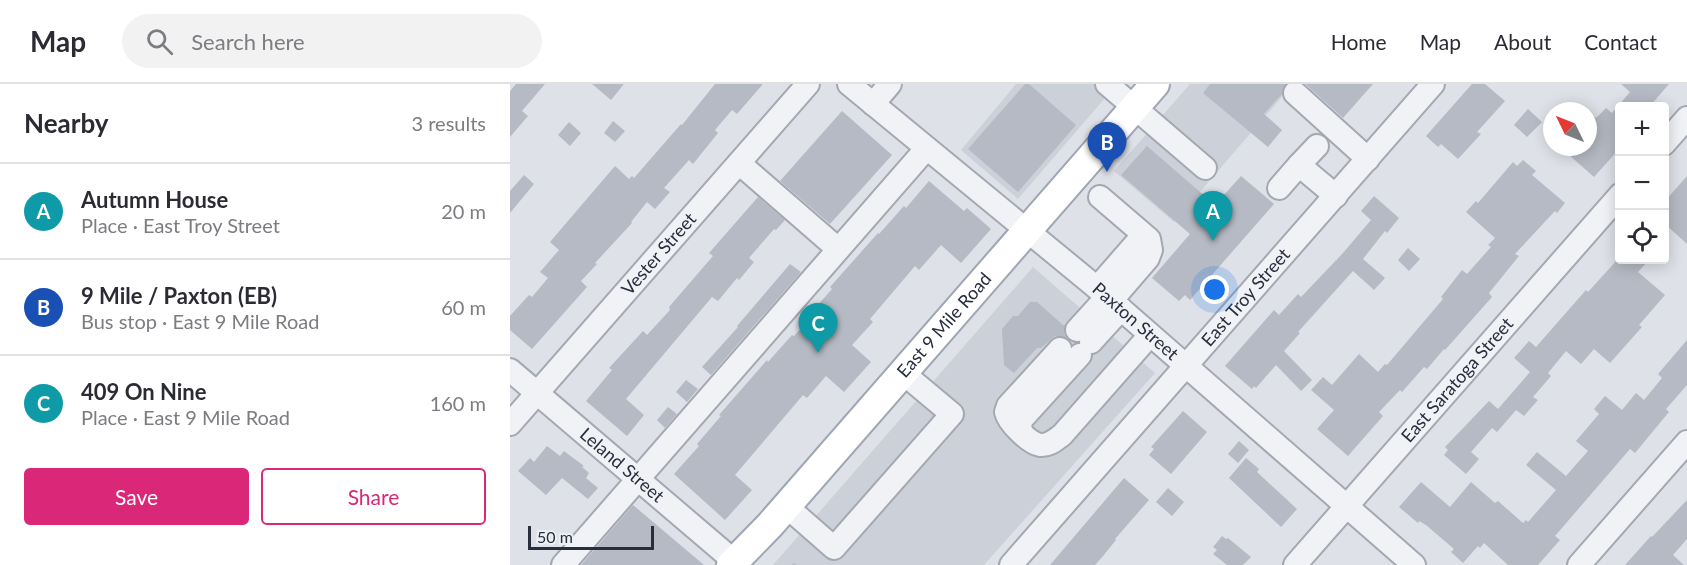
<!DOCTYPE html>
<html lang="en">
<head>
<meta charset="utf-8">
<style>
	body { margin:0; font-family:Lato,sans-serif; background:#f2f2f3; color:#2b2b33 }
	.controls { position:absolute; right:18px; top:18px; display:grid; overflow:hidden; border-radius:6px; box-shadow:0 3px 15px #0003 }
	.controls button { width:54px; height:54px; display:grid; place-items:center; padding:0; border:0; border-bottom:2px solid #e1e1e2; background:#fff; color:#2b2b33; font:30px sans-serif }
	.compass { position:absolute; left:1033px; top:18px; width:54px; height:54px; border-radius:50%; background:#fff; box-shadow:0 3px 15px #0003; rotate:313deg }
	.scale { position:absolute; left:18px; bottom:15px; width:126px; box-sizing:border-box; padding-left:6px; border:3px solid #282e3e; border-top:0; font-size:16px; line-height:21px; white-space:nowrap; color:#282e3e; -webkit-text-stroke:4px #edf0f5; paint-order:stroke }
	.you { position:absolute; left:705px; top:206px; width:21px; height:21px; margin:-15px; border:4px solid #fff; border-radius:50%; background:#1a73e8; box-shadow:0 0 0 9px #1a73e833 }
	.badge { display:grid; place-items:center; width:39px; height:39px; border-radius:50%; background:#db2777; color:#fff; font-size:20px; font-weight:700 }
	.pin { position:absolute; translate:-50% -50px; filter:drop-shadow(0 2px 3px #0008) }
	.pin::after { content:''; position:absolute; top:32px; width:21px; height:18px; background:inherit; clip-path:polygon(0 0,100% 0,50% 100%) }
	.list { margin:0; padding:0; list-style:none }
	h2 { display:flex; justify-content:space-between; align-items:center; height:78px; margin:0; padding:0 24px; font-size:26px }
	h2 small { font-size:20px; font-weight:400; color:#7c7c81 }
	.list li { display:grid; grid-template-columns:39px 1fr auto; gap:18px; align-items:center; box-sizing:border-box; height:96px; padding:0 24px; border-top:2px solid #e1e1e2 }
	.list b { display:block; font-size:22px; white-space:nowrap }
	.list p { margin:0; font-size:20px; white-space:nowrap; color:#7c7c81 }
	.list em { font-size:20px; font-style:normal; color:#7c7c81 }
	.actions { display:flex; gap:12px; padding:18px 24px }
	.actions a { flex:1; padding:14px 0; border:2px solid #db2777; border-radius:6px; text-align:center; font-size:21px; color:#db2777 }
	.actions .main { background:#db2777; color:#fff }
	.icon { flex:none; width:33px; height:33px; fill:none; stroke:currentColor; stroke-width:2; stroke-linecap:round; stroke-linejoin:round }
	.map { position:relative; flex:none; width:1177px; height:481px; overflow:hidden }
	header { display:flex; align-items:center; gap:36px; box-sizing:border-box; height:84px; padding:0 30px; background:#fff; border-bottom:2px solid #e1e1e2 }
	header strong { font-size:28px }
	nav { display:flex; gap:33px; margin-inline-start:auto; font-size:21px }
	.search { width:420px; height:54px; background:#f2f2f3; display:flex; align-items:center; gap:15px; box-sizing:border-box; padding:0 21px; border-radius:33px; color:#7c7c81; font-size:22px }
	main { display:flex }
	aside { flex:1; background:#fff }
	.map>svg:first-child { display:block }
	.built { fill:#ccd0d9 }
	.building { fill:#b5bac4 }
	.lines { fill:none; stroke-linecap:round; stroke-linejoin:round }
	.minor-casing { stroke:#a4a8b1; stroke-width:26 }
	.major-casing { stroke:#9ea5b3; stroke-width:32 }
	.path { stroke:#bdbfc6; stroke-width:3; stroke-dasharray:4.5 4.5; stroke-linecap:butt }
	.minor { stroke:#f1f2f6; stroke-width:22 }
	.major { stroke:#fff; stroke-width:28 }
	.labels { text-anchor:middle; stroke-width:4.5; stroke-linejoin:round; paint-order:stroke }
	.street-label { font-size:18px; fill:#282e3e; stroke:#edf0f5 }
</style>
</head>
<body>
<header>
<strong>Map</strong>
<div class="search"><svg class="icon" aria-label="search" viewBox="0 0 24 24"><circle cx="10" cy="10" r="6"/><path d="M15 15l6 6"/></svg>Search here</div>
<nav><a>Home</a><a>Map</a><a>About</a><a>Contact</a></nav>
</header>
<main>
<aside>
<h2>Nearby<small>3 results</small></h2>
<ul class="list">
<li><span class="badge" style="background:#0f9aa8">A</span><div><b>Autumn House</b><p>Place · East Troy Street</p></div><em>20 m</em></li>
<li><span class="badge" style="background:#1a4fb4">B</span><div><b>9 Mile / Paxton (EB)</b><p>Bus stop · East 9 Mile Road</p></div><em>60 m</em></li>
<li><span class="badge" style="background:#0f9aa8">C</span><div><b>409 On Nine</b><p>Place · East 9 Mile Road</p></div><em>160 m</em></li>
</ul>
<div class="actions"><a class="main">Save</a><a>Share</a></div>
</aside>
<div class="map">
<svg width="1177" height="481" viewBox="0 0 1177 481">
	<rect width="100%" height="100%" fill="#dee1e7"/>
	<path class="built" d="M506,0H607L508,115L451,66Z
		M680,0H783L664,138L604,87Z
		M523,183L645,289L474,481H263Z"/>
	<path class="building" d="M6,0H35L12,27L18,32L0,53V7Z
		M82,0H114L101,16Z
		M205,0H253L227,30L222,26L205,46L208,49L183,80L179,76L154,104L160,108L145,125L137,118L121,138L122,139L85,179L87,180L71,197L77,203L22,265L0,246V232L19,211L22,213L38,194L30,188L49,166L40,158L105,82L119,95L122,92L124,94L171,40L172,41Z
		M515,0H519L566,41L508,108L458,65Z
		M700,0H775L772,10L754,30L772,46L758,63L693,9Z
		M795,0H863L833,34Z
		M962,0H975L995,17L967,48L971,50L948,75L931,60L928,63L916,52Z
		M1111,0H1159L1140,22H1110V64L1084,93L1050,63H1078V27L1086,34L1096,24L1102,29L1120,8Z
		M1018,25L1032,38L1017,53L1004,41Z
		M332,27L382,71L320,140L270,97Z
		M103,37L115,47L105,58L94,49Z
		M59,38L71,49L60,62L48,51Z
		M637,62L705,121L731,92L764,120L680,216L675,211L669,217L642,194L680,150L611,91Z
		M1013,76L1026,87L1022,91L1055,119L1047,129L1045,127L1005,170L1009,172L979,209L982,213L935,266L934,265L917,285L914,283L892,308L890,306L869,328L873,332L838,372L807,345L824,326L801,306L813,293L822,301L849,270L868,288L875,280L877,281L933,215L931,213L952,186L957,190L981,163L978,161L985,154L956,128L966,117L968,119L1003,78L1007,82Z
		M14,91L24,100L0,129V107Z
		M1177,92V160L1155,140V117Z
		M419,97L454,127L457,124L481,145L451,179L431,161L409,186L405,182L360,235L363,238L342,261L361,278L334,308L316,292L297,314L293,311L225,391L242,406L215,436L164,390L189,362L187,360L211,332L209,331L257,276L258,278L282,251L284,252L301,234L299,231L322,205L320,203L368,149L369,150L394,122L396,124Z
		M864,112L889,134L877,149L875,147L853,175L875,194L864,206L843,187L788,248L790,249L774,267L802,296L791,307L766,281L746,304L744,302L742,305L715,282L764,226L769,231L788,210L791,213L833,169L861,136L851,127Z
		M248,113L275,136L266,146L264,145L239,174L244,178L229,196L227,194L208,217L202,213L116,315L134,331L117,352L76,317L102,286L99,284L133,247L137,251L160,226L159,223L203,172L199,169Z
		M898,164L910,175L899,187L888,176Z
		M1107,176H1139L1128,188L1155,211L1129,241L1132,243L1100,279L1084,265L1071,280L1056,267L1038,289L1041,292L1023,313L1028,316L1014,332L1006,326L987,348L982,344L961,368L969,375L956,390L934,371L938,366L935,363L979,317L988,325L1020,288L1004,274L1019,257L1026,263L1076,206L1078,208Z
		M280,180L291,188L201,291L192,283L228,243L227,242Z
		M520,218H527L553,241H555L554,250L556,253L545,252L531,264H527L504,289L494,281L492,245L503,232H508Z
		M1177,256V301L1156,325L1159,328L1125,369L1120,365L1064,430L1045,452L1050,456L1028,481H998L974,459L970,464L968,462L953,479L941,468L944,465L916,441L909,437L908,439L889,423L911,398L940,423L961,398L985,419L988,417L1013,439L1016,436L1018,438L1046,406L1016,381L1027,368L1056,392L1078,367L1066,357L1089,330L1084,325L1095,312L1112,326L1126,309L1134,316L1152,294L1148,290Z
		M176,296L188,305L177,318L166,308Z
		M158,323L167,330L155,344L147,336Z
		M673,327L697,348L661,390L639,371L644,365L641,363Z
		M729,357L739,366L728,379L718,370Z
		M37,362L50,372L54,367L74,382L72,383L79,389L76,394L88,404L78,415L52,394L36,411L8,387L20,374L24,378Z
		M736,374L749,385L747,388L787,425L771,443L719,394Z
		M614,394L639,416L605,455L606,456L593,472L585,481H540Z
		M658,404L674,418L662,432L646,418Z
		M1177,416V455L1163,471L1174,481H1115L1141,452L1142,453Z
		M123,421L194,481H71Z
		M712,452L716,455L718,454L741,473L733,481H717L703,470L707,466L703,463Z"/>
	<g class="lines">
		<g class="minor-casing">
			<g id="minor">
				<path id="s1" d="M339,0L587,204L904,481"/>
				<path d="M597,0L695,84"/>
				<path d="M785,9L858,75"/>
				<path d="M363,20L380,0"/>
				<path d="M1154,60L1177,34"/>
				<path d="M229,79L328,165"/>
				<path d="M789,81L807,62"/>
				<path d="M769,104L789,81L826,112"/>
				<path d="M590,113L639,155L641,166L638,174L601,217"/>
				<path d="M587,204L628,157H639"/>
				<path d="M567,246L597,213"/>
				<path d="M581,258L611,225"/>
				<path d="M550,265L498,322L496,328C498,338 519,359 530,361C539,362 545,356 552,351L640,251"/>
				<path id="s2" d="M0,286L224,477"/>
				<path id="s3" d="M0,340L298,0"/>
				<path d="M512,349L510,343L511,336L570,271"/>
				<path d="M276,422L324,464L442,330L393,289"/>
				<path d="M53,481L416,65"/>
				<path id="s4" d="M501,481L923,0"/>
				<path id="s5" d="M785,481L1110,111"/>
				<path d="M1069,481L1177,358"/>
			</g>
		</g>
		<g class="major-casing">
			<g id="major">
				<path id="s6" d="M221,481L260,441L645,0"/>
			</g>
		</g>
		<path class="path" d="M282,481H286"/>
		<use href="#minor" class="minor"/>
		<use href="#major" class="major"/>
	</g>
	<g class="labels">
		<g class="street-label">
			<text dy="6" stroke="none"><textPath href="#s3" startOffset="226">Vester Street</textPath></text>
			<text dy="6" stroke="none"><textPath href="#s4" startOffset="356">East Troy Street</textPath></text>
			<text dy="6" stroke="none"><textPath href="#s1" startOffset="372">Paxton Street</textPath></text>
			<text dy="6" stroke="none"><textPath href="#s6" startOffset="321">East 9 Mile Road</textPath></text>
			<text dy="6" stroke="none"><textPath href="#s5" startOffset="246">East Saratoga Street</textPath></text>
			<text dy="6" stroke="none"><textPath href="#s2" startOffset="147">Leland Street</textPath></text>
		</g>
	</g>
</svg>
<div class="controls">
<button>+</button>
<button>−</button>
<button><svg class="icon" aria-label="locate" viewBox="0 0 24 24"><circle cx="12" cy="12" r="6"/><path d="M12 2v4M12 18v4M2 12h4M18 12h4"/></svg></button>
</div>
<svg class="compass" viewBox="-18 -18 36 36"><path d="M0-13l5 13h-10z" fill="#e53935"/><path d="M0 13l5-13h-10z" fill="#7c7c81"/></svg>
<div class="scale">50 m</div>
<div class="you"></div>
<div class="pin badge" style="left:703px;top:157px;background:#0f9aa8">A</div>
<div class="pin badge" style="left:597px;top:88px;background:#1a4fb4">B</div>
<div class="pin badge" style="left:308px;top:269px;background:#0f9aa8">C</div>
</div>
</main>
</body>
</html>
